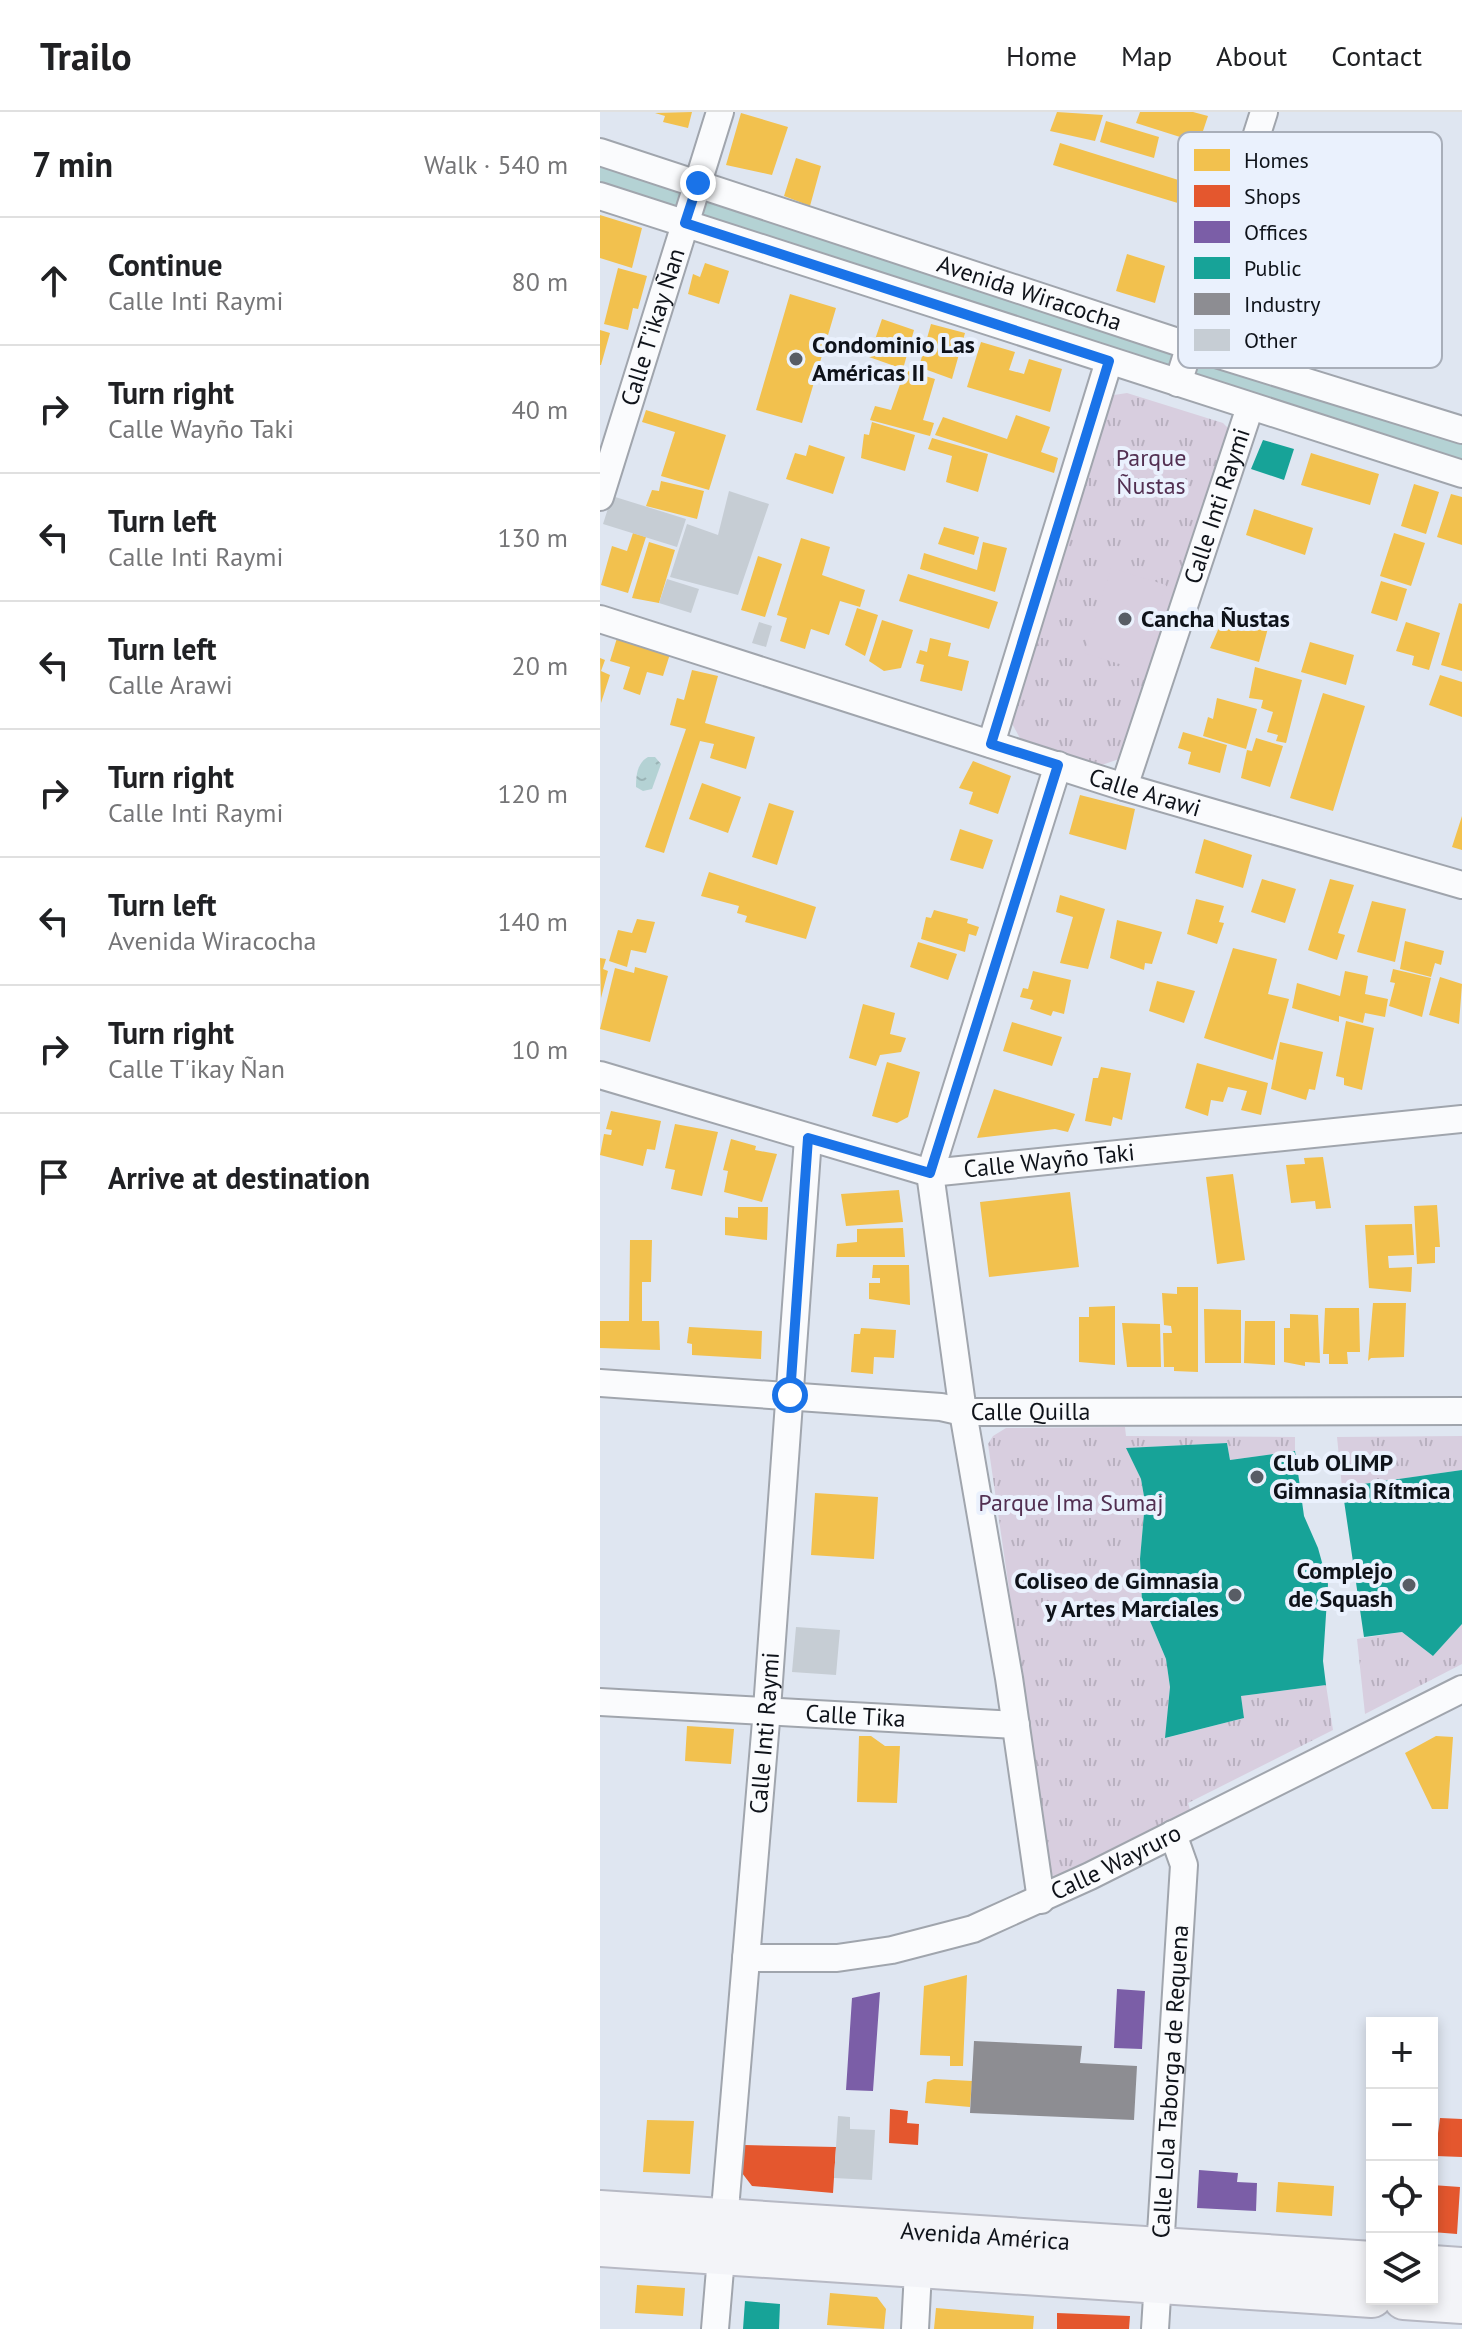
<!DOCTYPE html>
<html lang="en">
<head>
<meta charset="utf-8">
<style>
	body { margin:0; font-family:"PT Sans",sans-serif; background:#f6f6f6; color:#202124 }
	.controls { position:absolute; right:24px; bottom:24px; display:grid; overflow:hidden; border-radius:0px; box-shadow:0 4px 12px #0003 }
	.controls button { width:72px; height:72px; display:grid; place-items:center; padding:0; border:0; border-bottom:2px solid #e0e0e0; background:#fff; color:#202124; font:40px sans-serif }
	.stop { position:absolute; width:24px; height:24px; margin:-18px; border:6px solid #1a73e8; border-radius:50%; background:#fff }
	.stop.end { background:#1a73e8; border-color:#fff; box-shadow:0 2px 8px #0008 }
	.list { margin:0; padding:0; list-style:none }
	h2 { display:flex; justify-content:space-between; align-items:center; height:104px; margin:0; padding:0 32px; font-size:34px }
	h2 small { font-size:26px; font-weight:400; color:#757577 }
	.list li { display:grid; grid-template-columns:52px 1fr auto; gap:24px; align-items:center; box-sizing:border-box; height:128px; padding:0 32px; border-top:2px solid #e0e0e0 }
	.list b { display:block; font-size:30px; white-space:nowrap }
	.list p { margin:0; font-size:26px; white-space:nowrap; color:#757577 }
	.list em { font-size:26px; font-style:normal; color:#757577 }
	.icon { flex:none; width:44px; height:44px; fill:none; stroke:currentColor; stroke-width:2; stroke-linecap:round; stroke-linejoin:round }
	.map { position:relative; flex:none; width:862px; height:2217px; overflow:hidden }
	header { display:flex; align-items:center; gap:48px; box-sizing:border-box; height:112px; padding:0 40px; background:#fff; border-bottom:2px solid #e0e0e0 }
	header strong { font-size:38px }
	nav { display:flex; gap:44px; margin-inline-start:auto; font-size:28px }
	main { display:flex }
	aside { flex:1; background:#fff }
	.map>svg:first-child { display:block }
	.grass { fill:url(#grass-tufts) }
	.garden { fill:#d8cedf }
	.water { fill:url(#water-ripples) }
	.homes { fill:#f2c14e }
	.shops { fill:#e4572e }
	.offices { fill:#7b5ea7 }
	.public { fill:#17a398 }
	.industry { fill:#8d8d92 }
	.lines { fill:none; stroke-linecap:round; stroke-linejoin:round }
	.canal { stroke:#b4d2d4; stroke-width:22 }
	.building { fill:#c6cdd4 }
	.minor-casing { stroke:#a0a5ad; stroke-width:30 }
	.primary-casing { stroke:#b7b9c4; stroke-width:44 }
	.minor { stroke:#fafbfd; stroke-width:26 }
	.primary { stroke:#f3f4f8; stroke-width:40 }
	.route { stroke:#1a73e8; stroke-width:10 }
	.poi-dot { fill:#585d65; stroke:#eaf1fd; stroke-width:3 }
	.labels { text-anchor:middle; stroke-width:8; stroke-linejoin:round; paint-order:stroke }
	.street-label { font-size:24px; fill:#0f131a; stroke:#eaf1fd }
	.poi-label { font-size:24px; font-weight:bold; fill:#0f131a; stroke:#eaf1fd; text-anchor:start }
	.park-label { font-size:24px; fill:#522f51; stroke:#eaf1fd }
	.key { fill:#eaf1fd; stroke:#a8aeb9; stroke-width:2 }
	.key-label { font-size:22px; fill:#0f131a }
</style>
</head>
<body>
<header>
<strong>Trailo</strong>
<nav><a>Home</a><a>Map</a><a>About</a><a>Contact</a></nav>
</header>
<main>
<aside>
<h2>7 min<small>Walk · 540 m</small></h2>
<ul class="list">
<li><svg class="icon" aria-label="ahead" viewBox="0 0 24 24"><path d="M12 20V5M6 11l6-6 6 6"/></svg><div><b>Continue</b><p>Calle Inti Raymi</p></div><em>80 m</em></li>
<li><svg class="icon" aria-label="right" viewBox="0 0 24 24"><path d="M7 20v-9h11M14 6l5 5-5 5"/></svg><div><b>Turn right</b><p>Calle Wayño Taki</p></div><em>40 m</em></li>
<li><svg class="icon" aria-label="left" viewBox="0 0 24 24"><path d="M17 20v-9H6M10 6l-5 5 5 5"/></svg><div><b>Turn left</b><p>Calle Inti Raymi</p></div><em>130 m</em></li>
<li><svg class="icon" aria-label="left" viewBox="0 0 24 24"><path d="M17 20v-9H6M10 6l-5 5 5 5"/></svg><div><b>Turn left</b><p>Calle Arawi</p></div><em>20 m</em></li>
<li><svg class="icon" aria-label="right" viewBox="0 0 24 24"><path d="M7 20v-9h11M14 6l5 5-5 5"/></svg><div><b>Turn right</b><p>Calle Inti Raymi</p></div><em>120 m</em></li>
<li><svg class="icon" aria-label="left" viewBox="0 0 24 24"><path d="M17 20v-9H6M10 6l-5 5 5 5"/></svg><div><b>Turn left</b><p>Avenida Wiracocha</p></div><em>140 m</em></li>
<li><svg class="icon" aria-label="right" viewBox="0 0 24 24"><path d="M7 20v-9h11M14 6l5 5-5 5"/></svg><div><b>Turn right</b><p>Calle T'ikay Ñan</p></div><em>10 m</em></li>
<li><svg class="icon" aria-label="arrive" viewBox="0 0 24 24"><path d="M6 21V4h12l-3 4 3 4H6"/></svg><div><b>Arrive at destination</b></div></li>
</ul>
</aside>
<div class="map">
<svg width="862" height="2217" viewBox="0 0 862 2217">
	<defs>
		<pattern id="grass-tufts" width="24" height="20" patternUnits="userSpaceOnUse" patternTransform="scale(2)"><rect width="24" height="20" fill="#d8cedf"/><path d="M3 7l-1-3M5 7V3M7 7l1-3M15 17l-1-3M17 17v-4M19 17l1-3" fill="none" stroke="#b8b0bf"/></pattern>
		<pattern id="water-ripples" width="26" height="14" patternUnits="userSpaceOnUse" patternTransform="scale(2)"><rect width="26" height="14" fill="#b4d2d4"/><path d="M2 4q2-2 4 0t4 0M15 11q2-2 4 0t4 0" fill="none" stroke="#9ab3b5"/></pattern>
	</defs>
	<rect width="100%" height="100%" fill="#dfe6f1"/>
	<path class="grass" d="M527,281L623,311L628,316V323L522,646L499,654L421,628L410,608L508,289L514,283Z
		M525,1315L526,1324L695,1325V1339L630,1348L627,1331L527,1336L541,1367L545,1390L540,1447L542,1490L566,1547L570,1575L566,1626L644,1606L641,1584L726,1573L733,1618L588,1691L591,1701L461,1765H454L450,1759L388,1332L393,1324L406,1316Z
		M862,1324V1358L742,1375L737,1325Z
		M862,1512V1552L765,1602L757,1527L802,1520L833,1544Z"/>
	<path class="garden" d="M511,456L566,473L539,558L484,541Z"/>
	<path class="water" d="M48,645H55L61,652L52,677L43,679L36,675C36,664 37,651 48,645Z"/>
	<path class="homes" d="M92,0L88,16L63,10L65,4L55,1Z
		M457,0L503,3L495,29L450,19Z
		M540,0H593L608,4L599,31L536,11Z
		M141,1L188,15L172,63L126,53Z
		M506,9L559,25L554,46L500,30Z
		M460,31L588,71L581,92L453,53Z
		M196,46L221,54L210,94L184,84Z
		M0,103L42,116L32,156L0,146Z
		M527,142L565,154L555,191L516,179Z
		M105,151L129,159L119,192L88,182L93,162L100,165Z
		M18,156L47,164L38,197L33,196L28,218L4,212Z
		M190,182L236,196L202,311L156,298Z
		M282,207L314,218L303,257L269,245Z
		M331,212L365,221L352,267L319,255Z
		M0,218L10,221L1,253H0Z
		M381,230L415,240L409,258L424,262L429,247L462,257L450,300L367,275Z
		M305,258L335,267L323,308L334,311L330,324L270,308L275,294L291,298Z
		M46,298L126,323L109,378L61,364L75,320L42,310Z
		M416,303L450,315L441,340L458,346L454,361L335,323L343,305L407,327Z
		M272,310L315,323L305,359L261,346L264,322L269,323Z
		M332,326L388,342L378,380L346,370L352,344L328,337Z
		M209,333L245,345L233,382L186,367L195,341L206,344Z
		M711,341L779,362L770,393L701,373Z
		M61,369L104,379L97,407L46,394L52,378L59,379Z
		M814,372L839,380L826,422L801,414Z
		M851,382L862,385V433L837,425Z
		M654,397L713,416L705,443L646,423Z
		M344,415L379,425L374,443L338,432Z
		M33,421L46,425L28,481L1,473L12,434L27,439Z
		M794,421L825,431L811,474L780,464Z
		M201,426L230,435L222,463L265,478L260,495L240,489L229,523L211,517L205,537L180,529L187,506L177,503Z
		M49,430L75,438L59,491L32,486Z
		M383,430L407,436L395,480L320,457L324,441L377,458Z
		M158,444L182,452L165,505L141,498Z
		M308,462L398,490L389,517L299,489Z
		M781,469L807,477L797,509L771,501Z
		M859,491L862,492V559L841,553Z
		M257,496L278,503L265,544L245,533Z
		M625,502L668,516L659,550L610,536Z
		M282,508L313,518L301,556L284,559L269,549Z
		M806,510L840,521L829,558L812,553L814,544L796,539Z
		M17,526L70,542L63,564L47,560L40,583L23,577L30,555L10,549Z
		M330,526L351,531L348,544L369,549L362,579L320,569L324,553L316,551L320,538L327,540Z
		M710,530L754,543L746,573L701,560Z
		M0,546L5,548L1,559L10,563L1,591Z
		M655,555L702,568L686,631L676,629L678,623L667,620L673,600L661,596L663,588L649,586Z
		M92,558L118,564L105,611L155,625L146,657L110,646L114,632L100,629L64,741L45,735L86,617L70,613L77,586L84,588Z
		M840,563L862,570V605L829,593Z
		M723,581L765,594L733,699L690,686Z
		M617,586L657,597L646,637L603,624L608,605L613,607Z
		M583,620L627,633L620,661L588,652L591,640L578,636Z
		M656,626L683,634L670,675L641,666L647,638L652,639Z
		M373,649L411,664L398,702L369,692L373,680L359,676Z
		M102,671L141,685L128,721L89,707Z
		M480,683L535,697L526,738L469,722Z
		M169,691L194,699L177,753L152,745Z
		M862,704V738L852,735Z
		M360,717L393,728L383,757L350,748Z
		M604,727L652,743L643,776L595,761Z
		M109,760L216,795L206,827L145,810L147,804L137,801L139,794L101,784Z
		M662,767L696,777L685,811L651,800Z
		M730,767L754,773L738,821L745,823L737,848L708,838Z
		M460,783L505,797L488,857L460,851L473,805L456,800Z
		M596,787L624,794L619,810L624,811L617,832L587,822Z
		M772,789L806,797L795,850L757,840Z
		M334,798L368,807L367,811L379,815L376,824L369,822L365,840L321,827L326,805L331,806Z
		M37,807L55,810L46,841L31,838L27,855L9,849L18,818L32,821Z
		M517,808L562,820L552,852L545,851L544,858L510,846Z
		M805,829L844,839L841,853L835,851L831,865L800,857Z
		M318,830L357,842L348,868L310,855Z
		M633,836L677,847L668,882L689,887L673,948L604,926Z
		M0,846L6,847L3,857L8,859L1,886Z
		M35,855L68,864L50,930L0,917L15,856L34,861Z
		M793,857L831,866L822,905L789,894L795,871L790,870Z
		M433,859L471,868L464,902L453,899L451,904L430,897L433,888L420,885L423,876L428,877Z
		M745,859L768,864L765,882L788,887L785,905L765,901L763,911L739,904V910L692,896L697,871L740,884Z
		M840,865L862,872L859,912L829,903Z
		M557,869L595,879L584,911L549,899Z
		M263,892L295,901L290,922L306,926L301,940L280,943L276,954L249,946Z
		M746,909L774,916L762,978L744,973V966L736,964Z
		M412,910L462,925L452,954L403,939Z
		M680,930L723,940L715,978L709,977L706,988L671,977Z
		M287,950L320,960L308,1005L297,1011L272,1004Z
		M597,951L668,971L661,1003L641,998L647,979L628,975L623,990L611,988L608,1004L585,996Z
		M501,955L531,961L522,1008L513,1005L511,1014L485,1009L493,966H498Z
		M394,977L475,1002L468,1020L455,1017L377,1026Z
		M11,999L61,1009L55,1038L47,1037L43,1054L0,1043L4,1022L11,1023L12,1018L6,1017Z
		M75,1012L118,1020L102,1084L71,1077L75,1058L65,1056Z
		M131,1027L156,1034L155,1038L177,1042L162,1090L124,1080L128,1059L123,1058Z
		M723,1045L731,1096L716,1097L715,1089L691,1091L686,1053L705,1052L704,1046Z
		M633,1062L645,1148L617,1152L606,1065Z
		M299,1078L303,1110L246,1114L241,1082Z
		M470,1080L479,1155L389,1165L380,1090Z
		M837,1093L840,1135H835V1151L817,1152L814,1094Z
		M138,1095H168L167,1128L125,1123V1105L138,1106Z
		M812,1112L814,1143L788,1144L789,1156L812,1155L811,1180L769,1176L765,1113Z
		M303,1116L305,1145H236L237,1132L257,1130V1117Z
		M30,1128H52L51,1170H42V1209H59L60,1238L0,1236V1209H29Z
		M273,1153H309L310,1193L269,1187V1171H280V1166H272Z
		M577,1175H598V1260L574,1259V1255H564L563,1221H572L571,1214L564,1213L562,1181L577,1182Z
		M773,1191H806L804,1245L771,1246L768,1249Z
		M515,1194V1253L479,1250V1205H489V1195Z
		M725,1196H759L760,1240H747L748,1252H729V1242H723Z
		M604,1197L641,1198V1251H605Z
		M690,1202L718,1203L720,1251L705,1250V1254L684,1250V1216H690Z
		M645,1209H675V1253L644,1251Z
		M522,1211L560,1212L561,1255H527Z
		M89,1215L162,1219L161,1247L92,1243V1232L87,1231Z
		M261,1216L296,1218L294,1246L274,1245L273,1262L251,1260L254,1222H260Z
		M215,1381L278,1385L274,1447L211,1443Z
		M87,1614L134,1617L131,1652L85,1649Z
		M259,1624H271L285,1634H300L297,1691L257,1690Z
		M836,1624L853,1625L848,1697H832L805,1641Z
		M367,1863L363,1954H350V1944L320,1943L324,1874Z
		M334,1967L372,1969L370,1995L325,1991L327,1970Z
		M47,2008L94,2009L90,2062L43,2060Z
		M678,2070L734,2074L732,2104L676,2100Z
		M37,2173L85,2176L83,2204L35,2201Z
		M230,2181L277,2185L286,2197L284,2217L227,2213Z
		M336,2196L434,2204L433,2217H334Z"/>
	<path class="shops" d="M290,1997L308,1999L307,2011L319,2012L318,2033L289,2031Z
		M840,2006L862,2007V2045L835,2044Z
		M144,2033L236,2035L233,2081L152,2074L142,2061Z
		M832,2073L860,2075L857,2122L832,2120Z
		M457,2201L530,2204L529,2217H457Z"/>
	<path class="offices" d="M517,1877L545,1879L542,1937L514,1936Z
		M280,1880L273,1979L246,1978L252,1886Z
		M599,2058L638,2061L637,2070L657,2071L656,2099L597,2096Z"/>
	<path class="public" d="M663,328L694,337L684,368L651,357Z
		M627,1331L630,1348L695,1339L704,1404L718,1436L728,1472L723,1549L726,1573L641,1584L644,1606L565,1626L570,1575L566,1547L542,1490L540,1447L545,1390L541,1367L526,1336Z
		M862,1358V1512L833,1544L802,1520L764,1525L742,1375Z
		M145,2189L180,2192L179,2217H143Z"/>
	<path class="industry" d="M374,1929L482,1934L480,1951L537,1954L534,2008L370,2001Z"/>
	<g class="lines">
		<path class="canal" d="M0,62L561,248
			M606,262L862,337"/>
	</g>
	<path class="building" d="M129,379L169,392L138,483L70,465L87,412L118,423Z
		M12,384L86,407L77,435L3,412Z
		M67,467L99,477L91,501L59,491Z
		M159,510L172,514L166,535L152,531Z
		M196,1515L240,1518L236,1563L192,1560Z
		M238,2004L250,2005V2017L275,2018L272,2068L234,2066Z"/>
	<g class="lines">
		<g class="minor-casing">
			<g id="minor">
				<path id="s1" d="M0,40L590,234L862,318"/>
				<path d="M0,84L862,362"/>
				<path d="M578,271L664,0"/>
				<path id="s2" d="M0,385L120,0"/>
				<path id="s3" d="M0,507L524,675L862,773"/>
				<path d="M391,632L509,249"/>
				<path id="s4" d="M524,675L650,295"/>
				<path id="s5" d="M0,963L330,1061L862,1007"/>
				<path id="s6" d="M0,1271L341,1295L363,1300L862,1299"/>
				<path id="s7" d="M0,1590L416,1613"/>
				<path d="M441,1788L409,1566L363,1300L330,1061L458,653"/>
				<path id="s8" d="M146,1846H237L292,1838L373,1817L490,1764L862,1577"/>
				<path id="s9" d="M115,2217L167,1597L208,1026"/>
				<path d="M315,2217L319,2140"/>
				<path id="s10" d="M555,2217L584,1753L573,1722"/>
			</g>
		</g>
		<g class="primary-casing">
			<g id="primary">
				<path id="s11" d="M0,2099L772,2150"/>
				<path d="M0,2134L772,2185"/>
				<path d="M832,2154L862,2156"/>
				<path d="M804,2187L862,2191"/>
			</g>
		</g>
		<use href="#minor" class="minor"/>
		<use href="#primary" class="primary"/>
	</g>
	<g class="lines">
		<path class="route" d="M98,71L85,111L509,249L391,632L458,653L330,1061L208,1026L190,1283"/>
	</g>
	<g class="poi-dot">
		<circle cx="196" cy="247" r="8"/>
		<circle cx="525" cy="507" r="8"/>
		<circle cx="657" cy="1365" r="8"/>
		<circle cx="809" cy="1473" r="8"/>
		<circle cx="635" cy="1483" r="8"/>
	</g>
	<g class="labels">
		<g class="street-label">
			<text dy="8" stroke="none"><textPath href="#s1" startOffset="452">Avenida Wiracocha</textPath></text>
			<text dy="8" stroke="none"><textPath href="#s2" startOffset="178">Calle T'ikay Ñan</textPath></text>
			<text dy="8" stroke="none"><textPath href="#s4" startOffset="296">Calle Inti Raymi</textPath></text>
			<text dy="8" stroke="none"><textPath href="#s3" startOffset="572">Calle Arawi</textPath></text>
			<text dy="8" stroke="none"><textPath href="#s5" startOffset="464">Calle Wayño Taki</textPath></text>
			<text dy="8" stroke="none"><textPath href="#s6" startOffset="432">Calle Quilla</textPath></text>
			<text dy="8" stroke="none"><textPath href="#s7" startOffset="256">Calle Tika</textPath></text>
			<text dy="8" stroke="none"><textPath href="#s9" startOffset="598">Calle Inti Raymi</textPath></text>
			<text dy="8" stroke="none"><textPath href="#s8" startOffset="388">Calle Wayruro</textPath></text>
			<text dy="8" stroke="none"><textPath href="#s10" startOffset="248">Calle Lola Taborga de Requena</textPath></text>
			<text dy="8" stroke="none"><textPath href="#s11" startOffset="386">Avenida América</textPath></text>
		</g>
		<g class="poi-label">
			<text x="212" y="241">Condominio Las<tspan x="212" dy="28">Américas II</tspan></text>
			<text x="541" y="515">Cancha Ñustas</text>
			<text x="673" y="1359">Club OLIMP<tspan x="673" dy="28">Gimnasia Rítmica</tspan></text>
			<text x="793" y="1467" text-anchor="end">Complejo<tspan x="793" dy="28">de Squash</tspan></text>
			<text x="619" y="1477" text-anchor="end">Coliseo de Gimnasia<tspan x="619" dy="28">y Artes Marciales</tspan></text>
		</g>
		<g class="park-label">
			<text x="551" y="354">Parque<tspan x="551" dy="28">Ñustas</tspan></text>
			<text x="471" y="1399">Parque Ima Sumaj</text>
		</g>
	</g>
	<rect x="578" y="20" width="264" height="236" rx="12" class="key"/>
	<rect x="594" y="37" width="36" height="22" fill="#f2c14e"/>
	<rect x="594" y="73" width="36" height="22" fill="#e4572e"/>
	<rect x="594" y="109" width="36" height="22" fill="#7b5ea7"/>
	<rect x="594" y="145" width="36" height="22" fill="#17a398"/>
	<rect x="594" y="181" width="36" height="22" fill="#8d8d92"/>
	<rect x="594" y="217" width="36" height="22" fill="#c6cdd4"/>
	<g class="key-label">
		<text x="644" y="56">Homes</text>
		<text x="644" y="92">Shops</text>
		<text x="644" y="128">Offices</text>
		<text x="644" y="164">Public</text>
		<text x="644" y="200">Industry</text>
		<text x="644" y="236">Other</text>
	</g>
</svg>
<div class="controls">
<button>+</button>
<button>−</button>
<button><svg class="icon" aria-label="locate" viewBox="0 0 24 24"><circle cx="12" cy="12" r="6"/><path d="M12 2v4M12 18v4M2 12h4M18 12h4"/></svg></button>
<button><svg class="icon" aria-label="layers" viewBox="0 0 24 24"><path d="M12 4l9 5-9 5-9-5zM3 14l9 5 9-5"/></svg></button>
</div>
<div class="stop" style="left:190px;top:1283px"></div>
<div class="stop end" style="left:98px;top:71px"></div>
</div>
</main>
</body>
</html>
